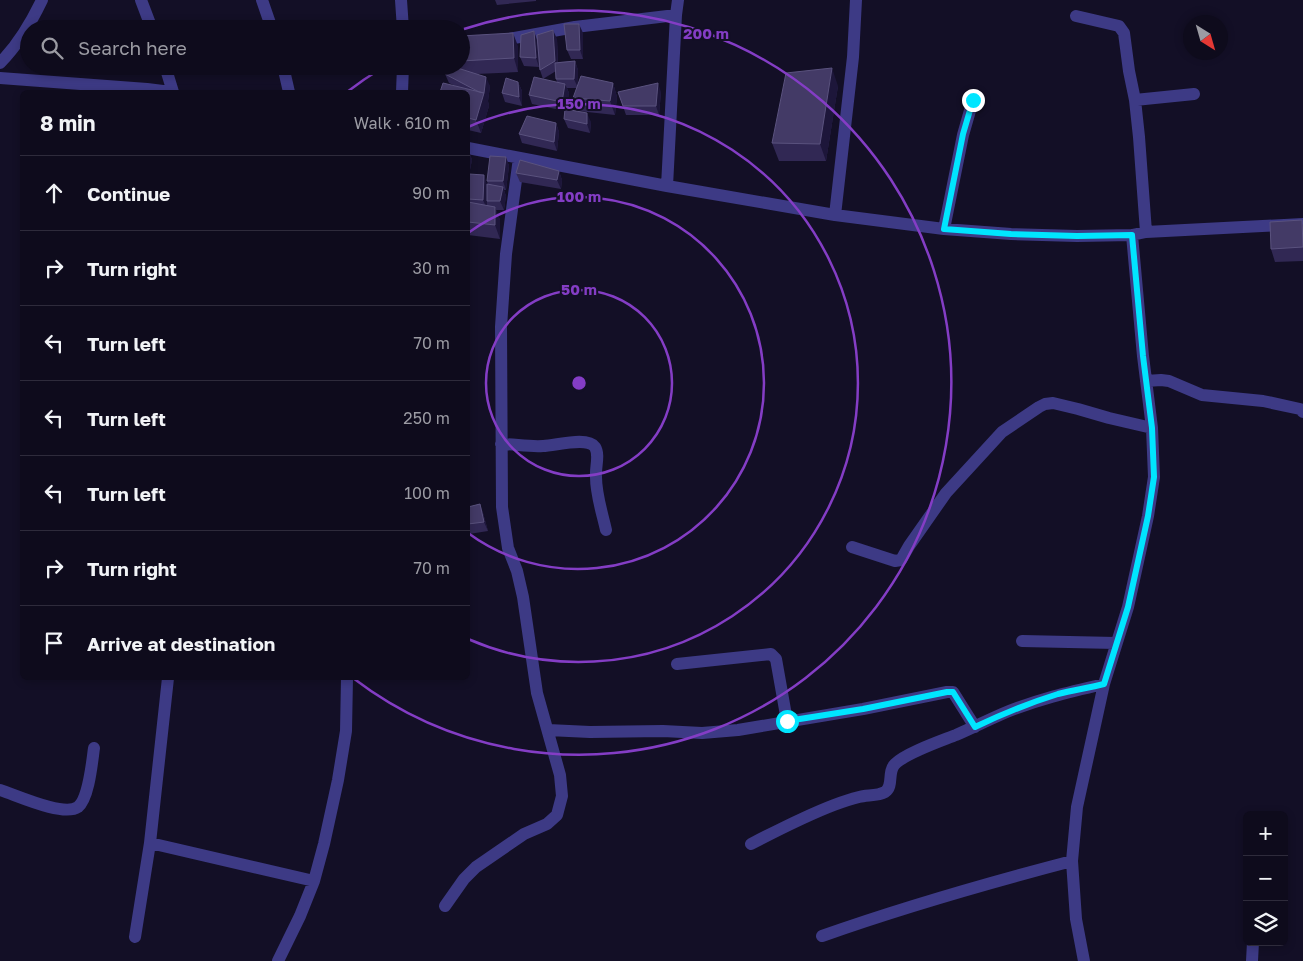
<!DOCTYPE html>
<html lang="en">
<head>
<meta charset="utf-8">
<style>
	body { margin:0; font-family:"Golos Text",sans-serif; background:#171425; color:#f1f3f6 }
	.controls { position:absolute; right:15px; bottom:15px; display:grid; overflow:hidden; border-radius:8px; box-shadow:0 2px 8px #0003 }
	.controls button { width:45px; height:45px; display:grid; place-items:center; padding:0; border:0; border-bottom:1px solid #2e2b3b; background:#0e0b1c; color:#f1f3f6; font:25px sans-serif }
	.compass { position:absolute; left:1183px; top:15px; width:45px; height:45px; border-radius:50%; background:#0e0b1c; box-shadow:0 2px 8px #0003; rotate:143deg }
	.stop { position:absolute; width:15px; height:15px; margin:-11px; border:4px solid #00e5ff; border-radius:50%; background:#fff }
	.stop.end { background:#00e5ff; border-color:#fff; box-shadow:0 1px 5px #0008 }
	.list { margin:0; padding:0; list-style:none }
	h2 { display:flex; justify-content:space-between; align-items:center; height:65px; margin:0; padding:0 20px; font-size:21px }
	h2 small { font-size:16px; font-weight:400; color:#9b9ba3 }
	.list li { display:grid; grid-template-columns:32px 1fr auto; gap:15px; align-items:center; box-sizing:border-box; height:75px; padding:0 20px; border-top:1px solid #2e2b3b }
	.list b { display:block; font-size:19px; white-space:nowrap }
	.list em { font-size:16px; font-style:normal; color:#9b9ba3 }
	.icon { flex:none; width:28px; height:28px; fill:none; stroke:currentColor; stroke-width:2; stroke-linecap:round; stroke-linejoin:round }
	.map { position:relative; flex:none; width:1303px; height:961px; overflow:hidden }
	.search { position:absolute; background:#0e0b1c; box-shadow:0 2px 8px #0003; left:20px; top:20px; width:450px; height:55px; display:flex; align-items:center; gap:12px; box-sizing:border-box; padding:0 18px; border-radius:28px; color:#9b9ba3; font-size:19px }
	.panel { position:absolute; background:#0e0b1c; box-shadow:0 2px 8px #0003; left:20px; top:90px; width:450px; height:590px; border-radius:8px }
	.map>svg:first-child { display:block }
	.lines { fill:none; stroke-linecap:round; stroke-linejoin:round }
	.minor { stroke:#3d3a85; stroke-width:12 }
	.wall { fill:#312854 }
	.shaded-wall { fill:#1d163a }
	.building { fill:#433a66; stroke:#5a527e }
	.route { stroke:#00e5ff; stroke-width:6 }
	.ring { fill:none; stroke:#843dc5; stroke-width:2.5 }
	.centre { fill:#843dc5; stroke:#130f26; stroke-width:2.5 }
	.ring-label { font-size:15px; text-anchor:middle; font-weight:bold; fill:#843dc5; stroke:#130f26; stroke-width:4; stroke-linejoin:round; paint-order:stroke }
</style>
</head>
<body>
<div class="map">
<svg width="1303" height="961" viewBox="0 0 1303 961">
	<rect width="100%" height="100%" fill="#130f26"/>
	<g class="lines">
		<path class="minor" d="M141,0L152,29
			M262,0L272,29
			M401,0L403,29
			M1076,16L1119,26L1124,33L1129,71L1135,100L1139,137L1146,232
			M498,41L575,27L676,15
			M0,63C18,45 31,23 42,0
			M165,66L173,92
			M283,66L289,92
			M0,78L147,89L171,92
			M402,92L403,66
			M1135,100L1194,94
			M468,148L667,186L835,215L944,229L1011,234L1077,236L1132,235L1146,232L1303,224
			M667,186L676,15L678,0
			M835,215L853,57L856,0
			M944,229L963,135L973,100
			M1146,381L1161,380L1169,381L1202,395L1263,401L1300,409L1303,412
			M501,444C514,444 529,447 543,446C555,446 587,436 595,447C600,455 595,468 596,477C596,495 602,512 606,530
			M852,547L895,561L901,560L909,546L946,493L1002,432L1039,407L1045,404L1053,403L1078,409L1109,418L1152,428
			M1022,641L1116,643
			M677,664L771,654L776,659L787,721
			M548,730L590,732L663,731L702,733L738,730L863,709L947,692H953L975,727
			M0,790C16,795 63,817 78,807C89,798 92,762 94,748
			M150,843L314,881
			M751,844C778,830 805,816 834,805C842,802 851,799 859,797C867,795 878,796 885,792C894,786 887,772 895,764C906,753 941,741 956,735C972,728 986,721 1002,714C1035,700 1069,692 1104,684
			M445,906L464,879L476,867L524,834L547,824L557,815L562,796L560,775L537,693L523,597L517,571L508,548L502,507L501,327L506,254L519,158
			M822,936C904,907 988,883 1072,861
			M135,937L150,843L168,678
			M278,961L300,916L314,881L324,844L338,780L346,731L347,678
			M1084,961L1076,919L1072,861L1077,807L1104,684L1128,607L1148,516L1154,477L1152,428L1143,356L1132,235
			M1252,961L1253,942"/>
	</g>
	<path class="wall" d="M495,0H536V1L497,5Z
		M534,31L537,40L557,39L558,62L575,61L578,70V86L613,83L617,97L615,115L578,111L573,98L577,88H567L569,93L566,109L591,122L590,133L568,128L564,119L565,111L532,104L529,95L557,82L556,79V71L543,79L539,67L524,66L520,57Z
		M583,33V59H571L567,50Z
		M461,36L518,46V72L476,74L490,86L488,101L489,106L481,133L468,130V92L449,83L445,74L444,66H461Z
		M518,82L522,91V106L505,102L502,93Z
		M838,86L826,161H779L772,143Z
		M618,92H661L659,115H626Z
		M556,123L559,132L557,151L522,143L519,134Z
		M468,148L472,160L469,174L487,184H488L487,181L506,157L509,166L506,190H504L506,196L504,210H496L500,220V239L468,235Z
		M559,171L562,180L561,189L520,182L516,173Z
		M1303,224V261L1275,262L1271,249Z
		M480,504L483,513L488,531L469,534L468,531V507Z"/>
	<path class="shaded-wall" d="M579,24L583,33V59L580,50Z
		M553,30L557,39L558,70L555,61Z
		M534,31L537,40L539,67L536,58Z
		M513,33L518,46V72L514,58Z
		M575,61L578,70V88L574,79Z
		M832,68L838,86L826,161L820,144Z
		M486,77L490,86L488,101L489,106L481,133L476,120Z
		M518,82L522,91V106L519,97Z
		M613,83L617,97L615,115L610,101Z
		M658,83L661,92L659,115L656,106Z
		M565,84L569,93L566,111L562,102Z
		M587,113L591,122L590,133L587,124Z
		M556,123L559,132L557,151L554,142Z
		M468,148L472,160L468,181Z
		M506,157L509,166L506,190L503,181Z
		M559,171L562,180L561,189L557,180Z
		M484,175L487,184V209L483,200Z
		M503,187L506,196L504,210L500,201Z
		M495,207L500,220V239L495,225Z
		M480,504L483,513L488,531L484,522Z"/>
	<path class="building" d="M564,24H579L580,50H567Z
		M553,30L555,61L540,70L537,35Z
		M534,31L536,58L520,57L521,35Z
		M513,33L514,58L461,61V36Z
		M575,61L574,79H556L555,63Z
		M444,66H451L486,77L484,93L479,92L445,74Z
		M832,68L820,144L772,143L786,73Z
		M581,76L613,83L610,101L573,98Z
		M534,77L565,84L562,102L529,95Z
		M506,78L518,82L519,97L502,93Z
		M443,83L484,93L476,120L468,118V92H440Z
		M658,83L656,106H623L618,92Z
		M565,109L587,113V124L564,119Z
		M527,116L556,123L554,142L519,134Z
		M490,156L506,157L503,181H487Z
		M520,160L559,171L557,180L516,173Z
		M469,174L484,175L483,200L468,199V181Z
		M487,184L503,187L500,201H487Z
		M468,202L495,207V225L468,222Z
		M1302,220L1303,247L1271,249L1270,222Z
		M480,504L484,522L468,524V507Z"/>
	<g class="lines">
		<path class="route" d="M787,721L863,709L947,692H953L975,727C1002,714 1029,703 1058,694C1073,690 1089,688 1104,684L1128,607L1148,516L1154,477L1152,428L1143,356L1132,235L1077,236L1011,234L944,229L963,134L973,100"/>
	</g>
	<g class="ring">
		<circle cx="579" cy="383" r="93"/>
		<path d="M468 233A186 186 0 1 1 468 533"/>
		<path d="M468 127A279 279 0 1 1 468 639"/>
		<path d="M347 92A372 372 0 0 1 382 68M464 29A372 372 0 1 1 353 678"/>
	</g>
	<circle cx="579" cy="383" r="8" class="centre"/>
	<g class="ring-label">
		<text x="706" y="39">200 m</text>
		<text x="579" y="109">150 m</text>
		<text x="579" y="202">100 m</text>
		<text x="579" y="295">50 m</text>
	</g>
</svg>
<div class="controls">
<button>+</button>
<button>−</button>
<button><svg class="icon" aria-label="layers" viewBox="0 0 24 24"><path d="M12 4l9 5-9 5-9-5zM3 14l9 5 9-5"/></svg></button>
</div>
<svg class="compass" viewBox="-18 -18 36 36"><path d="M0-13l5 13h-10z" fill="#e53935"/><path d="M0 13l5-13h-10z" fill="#9b9ba3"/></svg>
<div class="stop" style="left:787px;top:721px"></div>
<div class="stop end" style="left:973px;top:100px"></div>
<div class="search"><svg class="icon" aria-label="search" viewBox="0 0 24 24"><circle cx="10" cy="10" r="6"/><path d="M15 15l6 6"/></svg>Search here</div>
<section class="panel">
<h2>8 min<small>Walk · 610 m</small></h2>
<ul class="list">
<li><svg class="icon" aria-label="ahead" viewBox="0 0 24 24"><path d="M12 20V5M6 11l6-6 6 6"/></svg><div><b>Continue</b></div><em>90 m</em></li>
<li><svg class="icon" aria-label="right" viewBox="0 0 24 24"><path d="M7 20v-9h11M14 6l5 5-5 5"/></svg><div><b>Turn right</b></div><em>30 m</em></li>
<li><svg class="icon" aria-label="left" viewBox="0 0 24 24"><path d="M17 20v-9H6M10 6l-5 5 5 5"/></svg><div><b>Turn left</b></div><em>70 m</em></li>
<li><svg class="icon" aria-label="left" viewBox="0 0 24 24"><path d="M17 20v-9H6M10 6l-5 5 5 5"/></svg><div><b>Turn left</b></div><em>250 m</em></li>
<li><svg class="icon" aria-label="left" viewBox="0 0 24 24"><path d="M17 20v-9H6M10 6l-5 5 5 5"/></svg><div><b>Turn left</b></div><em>100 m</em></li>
<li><svg class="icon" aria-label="right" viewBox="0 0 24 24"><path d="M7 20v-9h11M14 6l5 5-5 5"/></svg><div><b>Turn right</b></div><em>70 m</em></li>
<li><svg class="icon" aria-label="arrive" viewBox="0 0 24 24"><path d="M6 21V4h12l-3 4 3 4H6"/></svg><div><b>Arrive at destination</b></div></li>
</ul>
</section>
</div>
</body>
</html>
